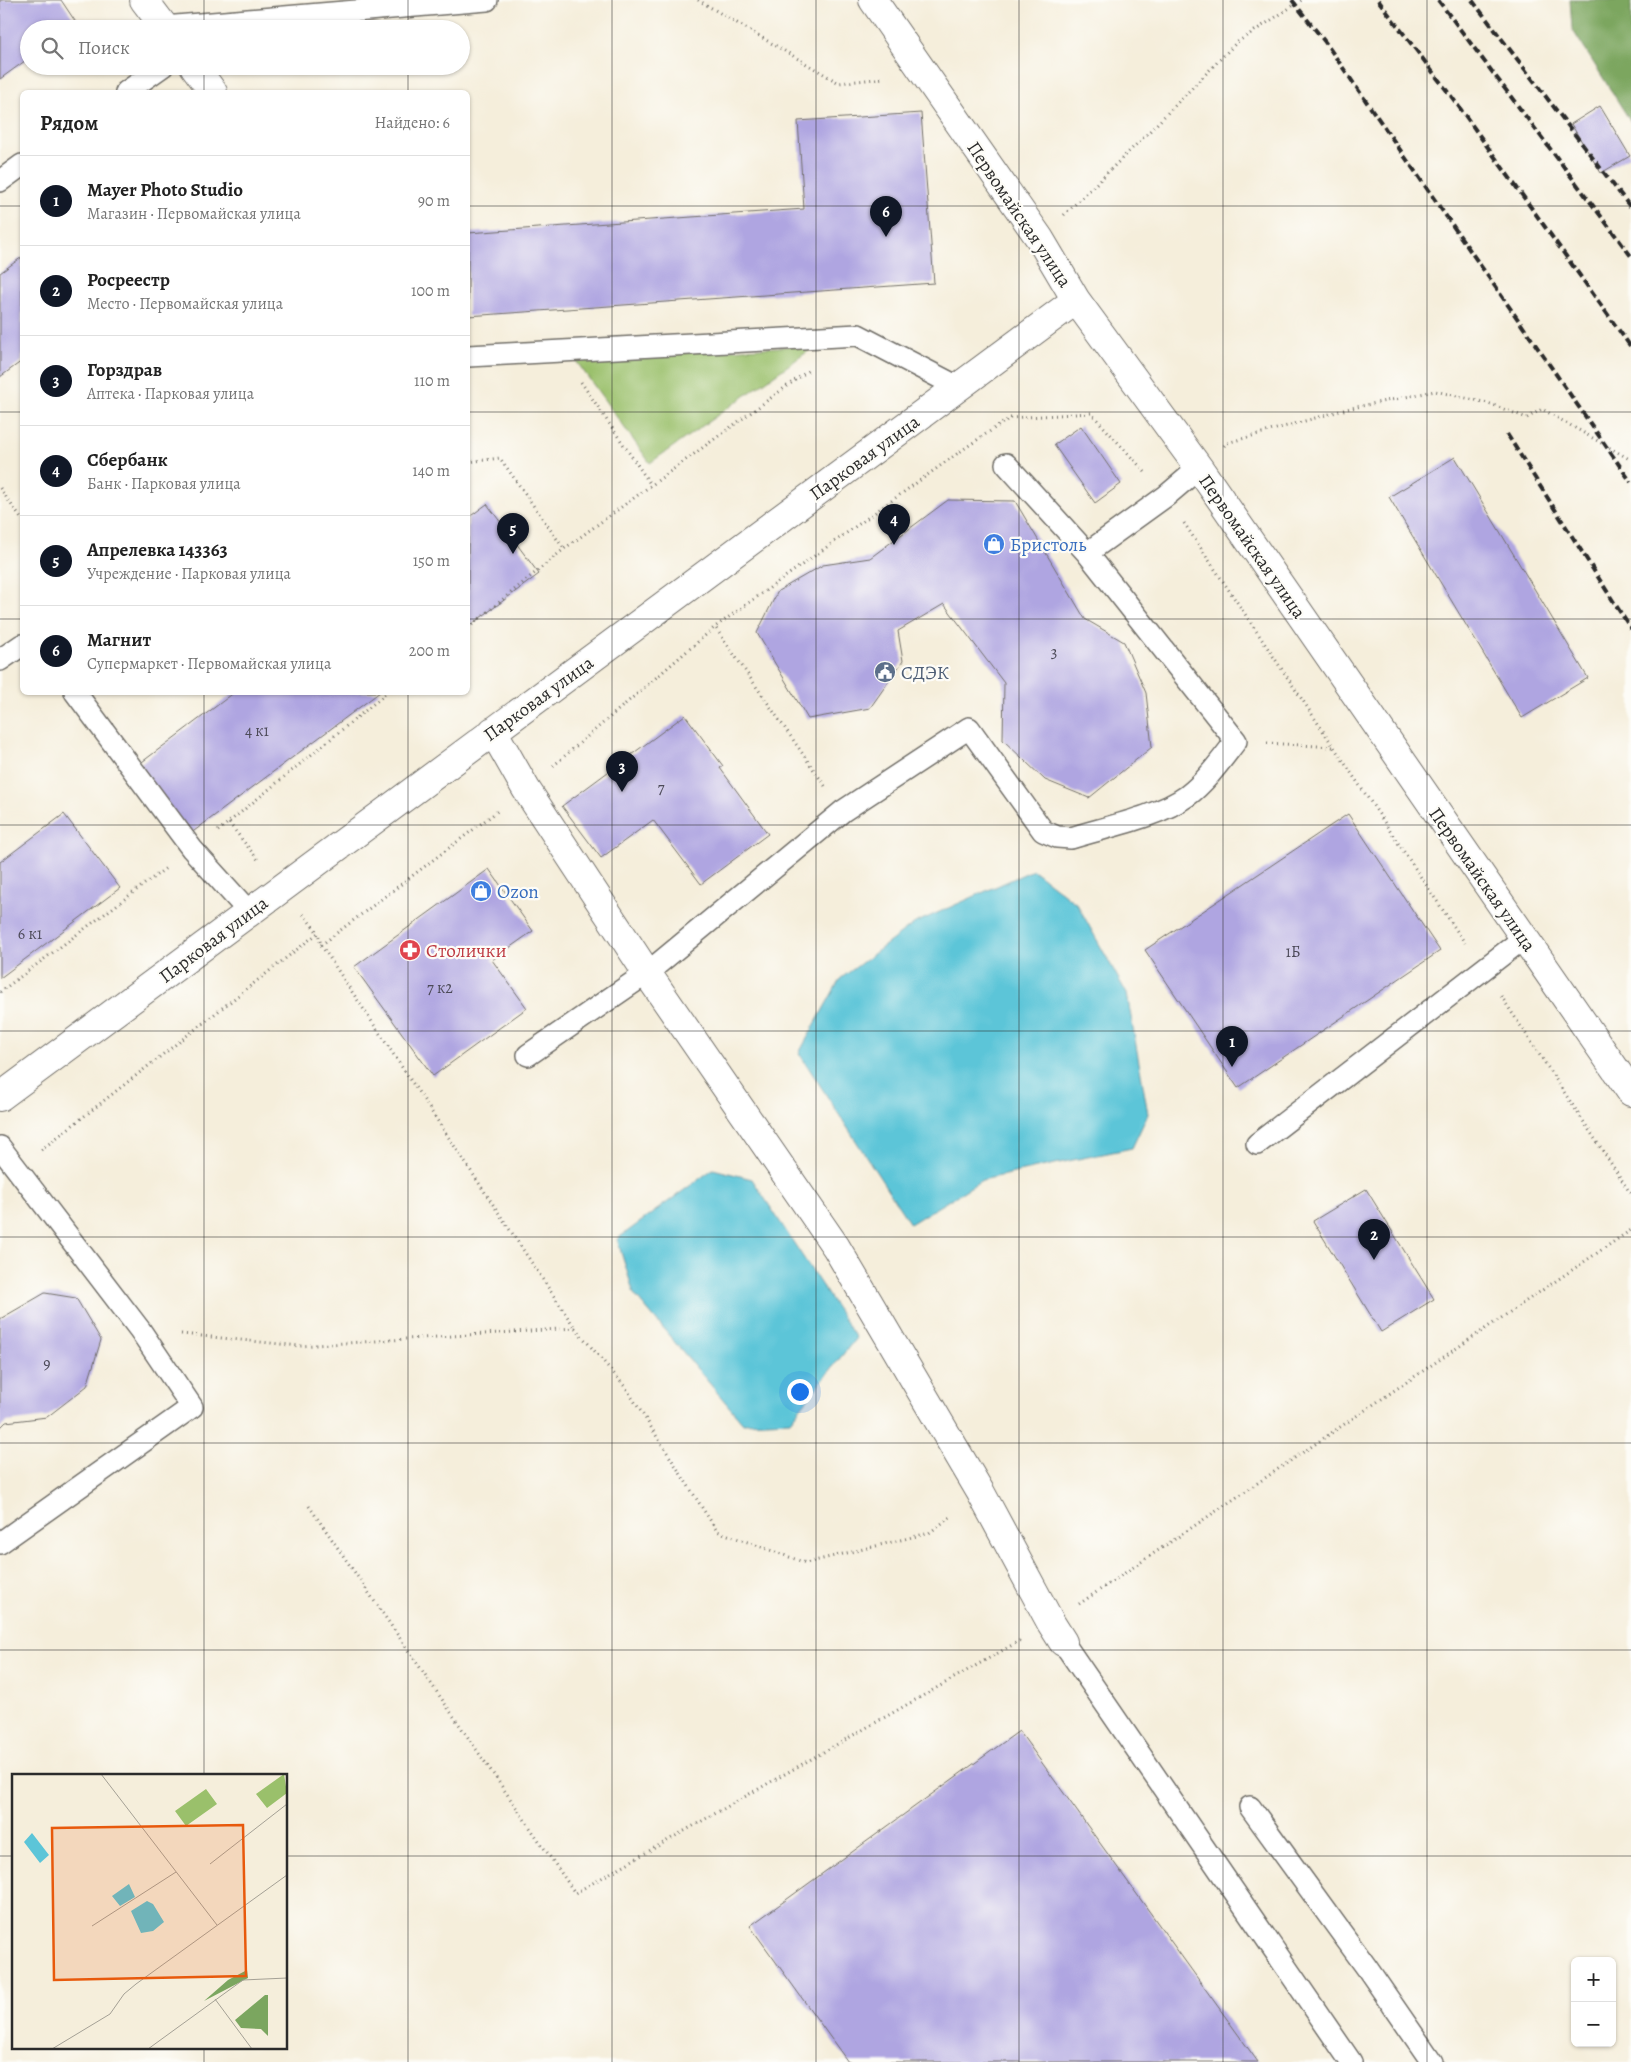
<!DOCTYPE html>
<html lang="ru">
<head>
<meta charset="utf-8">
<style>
	body { margin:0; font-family:Alegreya,serif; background:#f2f2f2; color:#222 }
	.controls { position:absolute; right:15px; bottom:15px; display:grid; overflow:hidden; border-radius:8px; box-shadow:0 1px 4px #0004 }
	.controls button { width:45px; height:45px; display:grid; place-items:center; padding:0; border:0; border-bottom:1px solid #e0e0e0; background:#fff; color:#222; font:25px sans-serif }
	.you { position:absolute; left:799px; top:1391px; width:18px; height:18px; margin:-12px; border:4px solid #fff; border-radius:50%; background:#1a73e8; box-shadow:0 0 0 8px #1a73e833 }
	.badge { display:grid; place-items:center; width:32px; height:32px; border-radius:50%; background:#111827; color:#fff; font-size:16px; font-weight:700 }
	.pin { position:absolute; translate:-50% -41px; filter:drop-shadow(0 1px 2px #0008) }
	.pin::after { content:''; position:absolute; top:26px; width:18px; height:15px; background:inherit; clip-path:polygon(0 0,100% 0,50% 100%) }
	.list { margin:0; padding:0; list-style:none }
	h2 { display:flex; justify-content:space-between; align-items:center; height:65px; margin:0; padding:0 20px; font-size:21px }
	h2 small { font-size:16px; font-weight:400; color:#767676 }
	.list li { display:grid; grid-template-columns:32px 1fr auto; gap:15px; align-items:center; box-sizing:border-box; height:90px; padding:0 20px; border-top:1px solid #e0e0e0 }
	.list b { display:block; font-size:19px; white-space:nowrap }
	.list p { margin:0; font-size:16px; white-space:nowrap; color:#767676 }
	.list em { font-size:16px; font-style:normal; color:#767676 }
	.icon { flex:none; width:28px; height:28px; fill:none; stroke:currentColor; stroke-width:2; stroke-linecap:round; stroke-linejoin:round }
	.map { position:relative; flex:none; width:1631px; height:2062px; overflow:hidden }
	.search { position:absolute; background:#fff; box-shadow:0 1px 4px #0004; left:20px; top:20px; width:450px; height:55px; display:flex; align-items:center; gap:12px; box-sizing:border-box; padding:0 18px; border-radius:28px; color:#767676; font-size:19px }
	.panel { position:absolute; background:#fff; box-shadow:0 1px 4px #0004; left:20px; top:90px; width:450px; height:605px; border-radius:8px }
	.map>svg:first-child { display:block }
	.green { fill:#9ac06b; stroke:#62764b }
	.forest { fill:#7ba65f; stroke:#536845 }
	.water { fill:#5cc5d8; stroke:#447882 }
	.building { fill:#afa5e1 }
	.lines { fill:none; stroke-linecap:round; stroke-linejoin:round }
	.service-casing { stroke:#726f69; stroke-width:24 }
	.minor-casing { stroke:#726f69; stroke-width:30 }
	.path { stroke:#726f69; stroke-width:3; stroke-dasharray:1 4; stroke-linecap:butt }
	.service { stroke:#fff; stroke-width:21 }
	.minor { stroke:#fff; stroke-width:28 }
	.rail { stroke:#2b2b2b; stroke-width:4; stroke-dasharray:8 4; stroke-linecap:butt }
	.grid { fill:none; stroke:#2b2b2b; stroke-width:1; stroke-opacity:0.55 }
	.labels { text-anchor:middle; stroke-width:4.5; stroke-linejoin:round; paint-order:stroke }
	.number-label { font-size:16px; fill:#4c4a58 }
	.street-label { font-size:19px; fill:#2b2b2b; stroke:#fdfcf7 }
	.shop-label { font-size:19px; fill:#366cbe; stroke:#fdfcf7; text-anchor:start }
	.service-label { font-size:19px; fill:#4e5e75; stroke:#fdfcf7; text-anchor:start }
	.health-label { font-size:19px; fill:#be3a42; stroke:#fdfcf7; text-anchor:start }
	.inset-road { fill:none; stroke:#a4a095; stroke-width:1 }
	.view { fill:#e8590c; fill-opacity:0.15; stroke:#e8590c; stroke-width:2.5 }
	.inset-edge { fill:none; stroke:#2b2b2b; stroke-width:2.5 }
</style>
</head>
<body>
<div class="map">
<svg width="1631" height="2062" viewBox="0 0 1631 2062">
	<rect width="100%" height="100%" fill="#fdfcf7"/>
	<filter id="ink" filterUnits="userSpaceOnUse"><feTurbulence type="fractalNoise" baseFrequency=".02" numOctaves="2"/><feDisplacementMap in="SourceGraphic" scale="10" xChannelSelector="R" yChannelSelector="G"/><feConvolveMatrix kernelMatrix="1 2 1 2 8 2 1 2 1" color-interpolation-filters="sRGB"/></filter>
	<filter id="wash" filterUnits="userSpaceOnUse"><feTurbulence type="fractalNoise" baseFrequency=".0096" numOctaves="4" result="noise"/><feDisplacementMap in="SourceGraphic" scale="20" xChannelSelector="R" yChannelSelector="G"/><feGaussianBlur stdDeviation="1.12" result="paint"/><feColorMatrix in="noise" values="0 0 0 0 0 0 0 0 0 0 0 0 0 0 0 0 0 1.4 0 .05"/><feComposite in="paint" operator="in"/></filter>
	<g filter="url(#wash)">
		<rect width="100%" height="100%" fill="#f5eedb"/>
		<path class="green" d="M817,345L650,463L574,358Z"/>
		<path class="forest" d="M1570,0H1631V122L1572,29Z"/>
		<path class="water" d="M1033,870L1077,904L1127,994L1148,1114L1132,1148L1073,1160L982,1180L910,1224L799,1053L840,979L915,923Z
			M713,1169L752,1179L856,1338L790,1421L743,1423L634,1294L617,1239Z"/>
		<g id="blocks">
			<path class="building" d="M0,0H61L77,24L71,29H29V58L0,79Z
				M1600,106L1630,156L1601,173L1571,124Z
				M921,113L934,283L468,316V233L804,209L798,121Z
				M22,257V361L0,377V273Z
				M1081,426L1121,484L1095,503L1054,445Z
				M1455,457L1588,678L1522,718L1389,497Z
				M948,500L1015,501L1085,619L1124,642L1146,693L1152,747L1089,798L1045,780L1003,740L1004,683L944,604L898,631L903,661L870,708L808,719L757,633L778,591L823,565L870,558Z
				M487,504L539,574L468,627V518Z
				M235,692H380L186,837L134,768Z
				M685,715L723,766L720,768L768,834L701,884L653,820L601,858L562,806Z
				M64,814L120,888L0,978V862Z
				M1348,814L1440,951L1238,1088L1145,950Z
				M489,869L533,931L492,960L527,1008L433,1076L354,967Z
				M1366,1189L1434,1299L1381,1332L1313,1221Z
				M45,1293L76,1298L101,1340L87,1386L47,1417L6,1422L0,1428V1319Z
				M1019,1731L1258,2062H848L750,1926Z"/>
		</g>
	</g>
	<g filter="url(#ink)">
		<use href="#blocks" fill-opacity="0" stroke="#726f69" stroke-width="1"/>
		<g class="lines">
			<g class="service-casing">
				<path id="service" d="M164,27L487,0
					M126,92L163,66
					M0,181L22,165
					M468,356L858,335L958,387
					M1087,553L1166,496L1199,468
					M0,660L22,645
					M75,692L192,849L249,912
					M528,1055L647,973L843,811L969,728L1043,831L1057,837L1071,838C1106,827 1158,817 1187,796C1206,782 1222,759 1236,741L1087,553L1006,464
					M1257,1144L1524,938
					M0,1147L140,1330L192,1407L0,1543
					M1063,1642L1351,2062
					M1250,1807L1367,1968L1432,2062"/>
			</g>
			<g class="minor-casing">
				<path id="minor" d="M144,0L166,29
					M873,0L1040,239L1076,300L1199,468L1631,1092
					M194,66L213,92
					M493,731L526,789L647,973L836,1247L981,1493L1051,1623L1063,1642
					M0,1097L1076,300"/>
			</g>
			<path class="path" d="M698,0L839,83L884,78
				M1064,215L1146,135L1236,43L1302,0
				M581,382L651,485
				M1224,446L1227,443L1347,409L1435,391L1488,403L1527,418L1542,409L1631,460
				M468,462L500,458L564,549
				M0,488L22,520
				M1184,523L1465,943
				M468,628L564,549L809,370
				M1267,743L1333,747
				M553,766L715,627
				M825,786L715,627L968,446L1010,418L1091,413L1145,472
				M229,823L259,861
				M218,831L388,692
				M303,914L318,933
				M321,945L499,810
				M0,992L166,868
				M1501,996L1631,1194
				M41,1150L318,933L321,945L575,1328
				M181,1334L300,1346L575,1328L626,1388L717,1531L806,1563L929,1533L953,1515
				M309,1506L575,1893L1021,1640
				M1079,1604L1631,1230"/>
			<use href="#service" class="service"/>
			<use href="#minor" class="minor"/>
			<path class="rail" d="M1292,0L1325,42L1631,482
				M1378,0L1454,100L1631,347
				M1438,0L1631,256
				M1472,0L1631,208
				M1507,434L1631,629"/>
		</g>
	</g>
	<path class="grid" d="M204,0V29M408,0V29M612,0V2062M816,0V2062M1019,0V2062M1223,0V2062M1427,0V2062M204,66V92M408,66V92M0,206H22M468,206H1631M0,412H22M468,412H1631M0,619H22M468,619H1631M204,692V1776M408,692V2062M0,825H1631M0,1031H1631M0,1237H1631M0,1443H1631M0,1650H1631M0,1856H14M286,1856H1631M204,2048V2062"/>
	<defs>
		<g id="shop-disc" transform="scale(1.125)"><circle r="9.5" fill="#3f7fe0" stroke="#fdfcf7"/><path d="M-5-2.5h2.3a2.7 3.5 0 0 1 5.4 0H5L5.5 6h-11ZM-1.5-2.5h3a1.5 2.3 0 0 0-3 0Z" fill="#fff"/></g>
		<g id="civic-disc" transform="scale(1.125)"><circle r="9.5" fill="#5c6f8a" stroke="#fdfcf7"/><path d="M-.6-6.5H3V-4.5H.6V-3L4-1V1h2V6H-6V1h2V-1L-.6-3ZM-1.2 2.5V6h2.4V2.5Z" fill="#fff"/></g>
		<g id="pharmacy-disc" transform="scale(1.125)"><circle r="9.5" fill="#e0444e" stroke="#fdfcf7"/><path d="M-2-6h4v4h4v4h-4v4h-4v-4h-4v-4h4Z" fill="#fff"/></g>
	</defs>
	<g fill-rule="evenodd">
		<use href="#shop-disc" x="994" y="544"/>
		<use href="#civic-disc" x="885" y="672"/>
		<use href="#shop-disc" x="481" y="891"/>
		<use href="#pharmacy-disc" x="410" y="950"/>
	</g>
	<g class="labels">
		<g class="number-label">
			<text x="1054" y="657">3</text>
			<text x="257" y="736">4 к1</text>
			<text x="661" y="793">7</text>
			<text x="30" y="939">6 к1</text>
			<text x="1293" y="957">1Б</text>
			<text x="440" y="993">7 к2</text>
			<text x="47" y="1369">9</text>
		</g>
		<g class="street-label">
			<text transform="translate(1020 214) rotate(56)" y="7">Первомайская улица</text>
			<text transform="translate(864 457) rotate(-36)" y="7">Парковая улица</text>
			<text transform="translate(1253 546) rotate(55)" y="7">Первомайская улица</text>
			<text transform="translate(538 698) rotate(-36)" y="7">Парковая улица</text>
			<text transform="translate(1483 879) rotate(55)" y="7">Первомайская улица</text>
			<text transform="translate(213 939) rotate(-37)" y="7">Парковая улица</text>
		</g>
		<g class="shop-label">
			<text x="1010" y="551">Бристоль</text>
			<text x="497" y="898">Ozon</text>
		</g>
		<g class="service-label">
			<text x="901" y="679">СДЭК</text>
		</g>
		<g class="health-label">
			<text x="426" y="957">Столички</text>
		</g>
	</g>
	<g transform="translate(12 1774)">
		<rect width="275" height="275" fill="#f5eedb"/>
		<path d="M272,0L275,19L255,34L244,20ZM194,15L205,30L174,52L163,37Z" fill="#9ac06b"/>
		<path d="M235,196L236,204L192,227L216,206ZM253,221H256V262L249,255L229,254L223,246Z" fill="#7ba65f"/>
		<path d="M20,59L37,81L28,89L12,68ZM117,110L123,123L108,132L100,122ZM135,127L141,130L152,148L141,157L129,159L119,137Z" fill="#5cc5d8"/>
		<path class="inset-road" d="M89,0L205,151M198,90L275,30M80,152L164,98M203,225L240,275M40,275L98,240L112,220L124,210L275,101M136,275L231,206L275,204"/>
		<path class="view" d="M231,51L234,202L42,206L40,54Z"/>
		<rect width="275" height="275" class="inset-edge"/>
	</g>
</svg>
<div class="controls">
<button>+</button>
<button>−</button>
</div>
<div class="you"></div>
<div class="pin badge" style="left:1232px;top:1067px">1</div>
<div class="pin badge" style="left:1374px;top:1260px">2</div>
<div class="pin badge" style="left:622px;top:792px">3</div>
<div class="pin badge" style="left:894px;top:545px">4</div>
<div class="pin badge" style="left:513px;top:554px">5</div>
<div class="pin badge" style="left:886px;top:237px">6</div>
<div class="search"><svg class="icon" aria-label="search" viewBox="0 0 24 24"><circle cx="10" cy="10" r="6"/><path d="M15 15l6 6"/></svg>Поиск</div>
<section class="panel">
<h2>Рядом<small>Найдено: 6</small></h2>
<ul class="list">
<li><span class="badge">1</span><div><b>Mayer Photo Studio</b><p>Магазин · Первомайская улица</p></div><em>90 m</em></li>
<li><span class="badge">2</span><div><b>Росреестр</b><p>Место · Первомайская улица</p></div><em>100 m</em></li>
<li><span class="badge">3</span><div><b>Горздрав</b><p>Аптека · Парковая улица</p></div><em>110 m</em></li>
<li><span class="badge">4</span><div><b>Сбербанк</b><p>Банк · Парковая улица</p></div><em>140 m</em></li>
<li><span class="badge">5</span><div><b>Апрелевка 143363</b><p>Учреждение · Парковая улица</p></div><em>150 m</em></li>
<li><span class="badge">6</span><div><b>Магнит</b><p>Супермаркет · Первомайская улица</p></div><em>200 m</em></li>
</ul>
</section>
</div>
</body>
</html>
